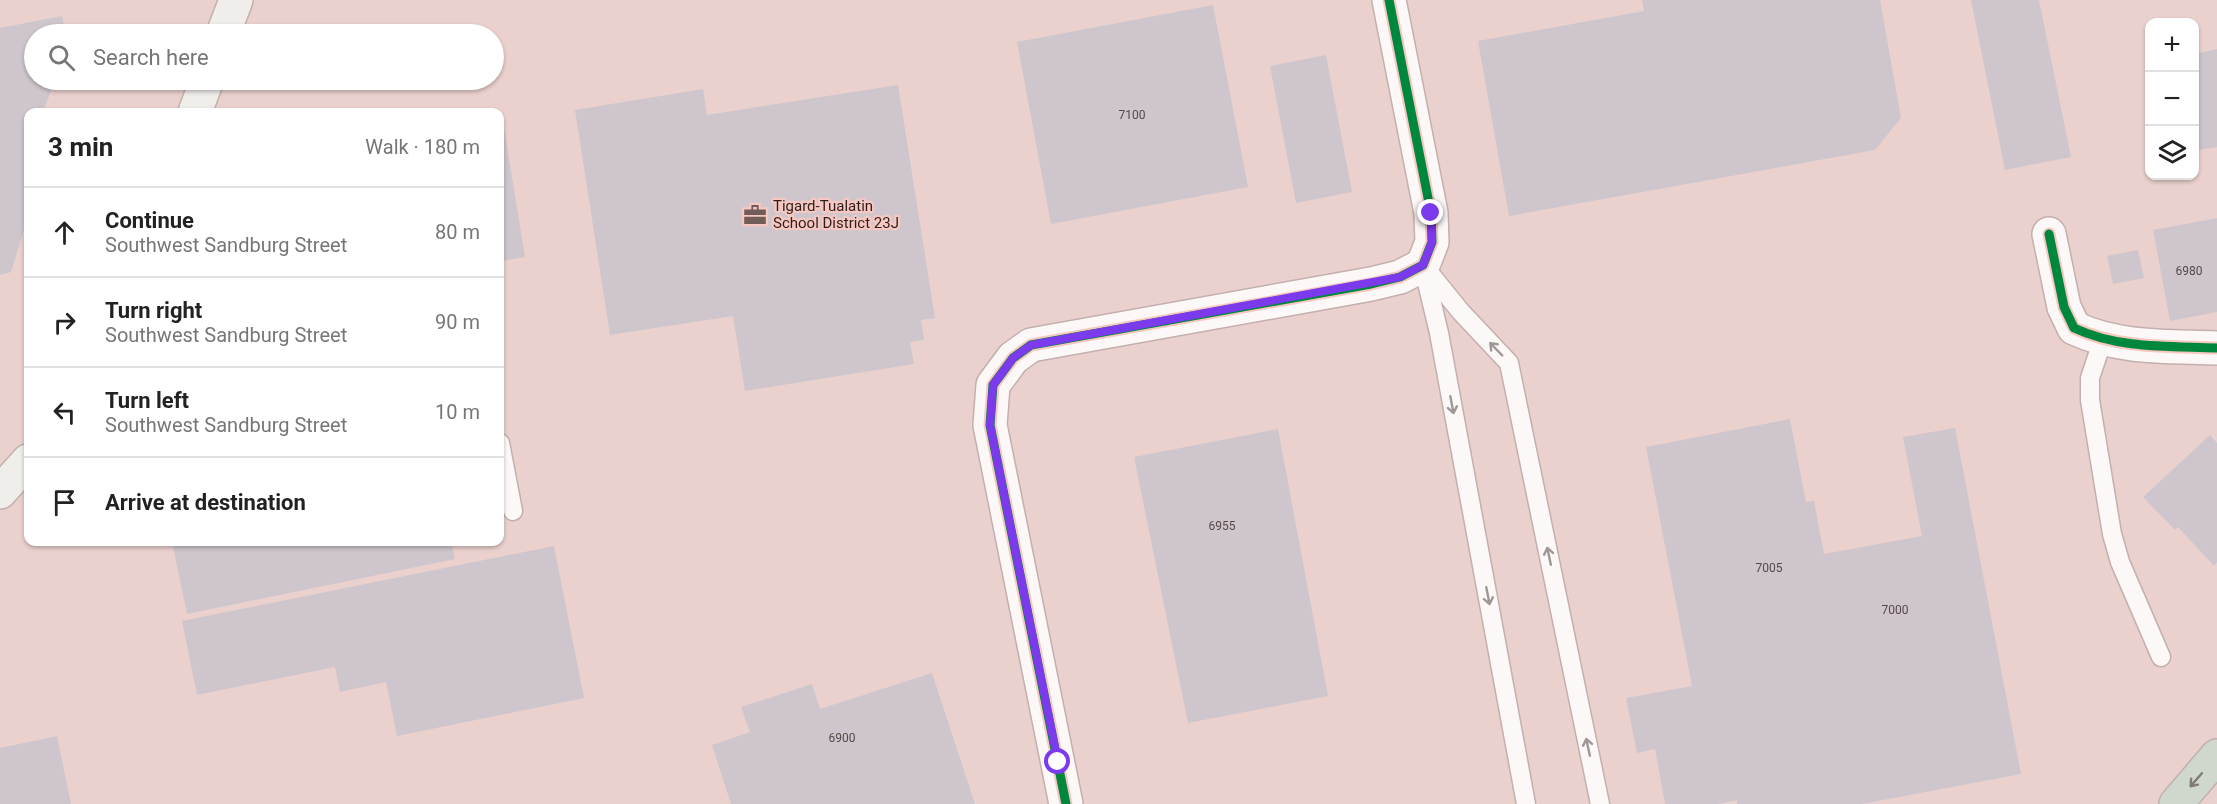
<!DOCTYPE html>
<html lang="en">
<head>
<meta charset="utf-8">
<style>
	body { margin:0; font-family:Roboto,sans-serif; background:#f2f2f2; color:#222 }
	.controls { position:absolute; right:18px; top:18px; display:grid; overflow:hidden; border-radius:12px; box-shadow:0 2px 4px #0004 }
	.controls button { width:54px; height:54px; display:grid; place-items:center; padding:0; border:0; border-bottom:2px solid #e0e0e0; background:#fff; color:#222; font:30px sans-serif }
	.stop { position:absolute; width:18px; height:18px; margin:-14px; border:4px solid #7c3aed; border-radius:50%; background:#fff }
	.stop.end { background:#7c3aed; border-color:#fff; box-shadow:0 2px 6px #0008 }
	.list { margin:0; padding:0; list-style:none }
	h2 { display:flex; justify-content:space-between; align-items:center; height:78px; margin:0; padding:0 24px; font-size:26px }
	h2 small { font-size:20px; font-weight:400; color:#767676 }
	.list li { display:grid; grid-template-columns:39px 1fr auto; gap:18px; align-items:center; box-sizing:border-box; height:90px; padding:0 24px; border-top:2px solid #e0e0e0 }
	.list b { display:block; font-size:22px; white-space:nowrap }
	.list p { margin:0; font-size:20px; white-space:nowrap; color:#767676 }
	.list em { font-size:20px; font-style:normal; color:#767676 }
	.icon { flex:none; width:33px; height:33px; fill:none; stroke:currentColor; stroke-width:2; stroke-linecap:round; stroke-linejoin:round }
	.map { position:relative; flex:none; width:2217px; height:804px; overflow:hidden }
	.search { position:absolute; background:#fff; box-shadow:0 2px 4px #0004; left:24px; top:24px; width:480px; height:66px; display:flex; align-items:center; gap:15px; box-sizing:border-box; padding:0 21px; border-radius:33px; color:#767676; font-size:22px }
	.panel { position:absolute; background:#fff; box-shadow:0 2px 4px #0004; left:24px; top:108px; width:480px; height:438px; border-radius:12px }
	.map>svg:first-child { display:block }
	.building { fill:#cec6cc }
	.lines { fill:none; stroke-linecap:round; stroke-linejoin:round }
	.lane-casing { stroke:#c3afad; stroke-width:21 }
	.street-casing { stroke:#c3afad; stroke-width:36 }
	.secondary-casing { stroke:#c3afad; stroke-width:36 }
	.highway-casing { stroke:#beb1b0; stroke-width:36 }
	.lane { stroke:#fcf8f8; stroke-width:18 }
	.street { stroke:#fcf8f8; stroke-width:33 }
	.secondary { stroke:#efeeeb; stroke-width:33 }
	.highway { stroke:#d0d8ce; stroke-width:33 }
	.cycleway-casing { stroke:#f7c8c1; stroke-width:13 }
	.cycleway { stroke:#00873e; stroke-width:9 }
	.oneway { stroke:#a09695 }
	.oneway2 { stroke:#807b75 }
	.route { stroke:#7c3aed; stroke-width:8 }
	.labels { text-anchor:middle; stroke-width:4.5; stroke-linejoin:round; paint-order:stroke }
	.number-label { font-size:12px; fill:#574848 }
	.poi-label { font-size:15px; fill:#2f1e1c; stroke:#f7c8c1; text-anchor:start }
</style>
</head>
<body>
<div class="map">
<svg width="2217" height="804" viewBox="0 0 2217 804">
	<rect width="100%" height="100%" fill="#ead1ce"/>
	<path class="building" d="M1642,0H1880L1901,118L1875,150L1509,216L1478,41L1644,11Z
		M1971,0H2039L2071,157L2005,170Z
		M1213,5L1248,187L1051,224L1017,42Z
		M62,16L66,34H34V80H55L43,112H28V217L11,272L0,275V28Z
		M2217,49V147L2198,150L2194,134V54Z
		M1326,55L1352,192L1296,203L1270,66Z
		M898,85L935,318L921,320L924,340L910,342L914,364L745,391L733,316L610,335L575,110L703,89L707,115Z
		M500,116H502L525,257L500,261Z
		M2217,218V312L2170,321L2153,230Z
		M2138,250L2144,278L2113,284L2107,256Z
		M1790,419L1806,502L1814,501L1824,554L1922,536L1903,437L1955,428L2021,774L1862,804H1737V800L1718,804H1665L1655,749L1637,753L1626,698L1692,686L1646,447Z
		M1278,429L1328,696L1188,723L1134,457Z
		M2210,435L2217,443V562L2214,566L2178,527L2175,530L2143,497Z
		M172,542H451L455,559L187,614Z
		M554,546L584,698L397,736L386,682L340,692L335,667L197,695L182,621Z
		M932,673L975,804H731L712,745L750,732L741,707L812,684L820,709Z
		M57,736L71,804H0V748Z"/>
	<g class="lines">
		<g class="lane-casing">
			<path id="lane" d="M1423,265L1461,312L1509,363L1600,804
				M1424,270L1439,333L1526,804
				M2103,339L2090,378V400L2112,534L2120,562L2161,657
				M500,443L513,511"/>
		</g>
		<g class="street-casing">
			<path id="street" d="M2049,234L2064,307L2074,328C2119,349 2168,346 2217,348
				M1066,804L990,425L993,385L1013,358L1031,345L1371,284L1400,277L1423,265L1432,242L1431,213L1389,0"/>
		</g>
		<g class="secondary-casing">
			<path id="secondary" d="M223,34L236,0
				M195,112L207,80
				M0,492L28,461"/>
		</g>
		<g class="highway-casing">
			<path id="highway" d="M2176,804L2217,756"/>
		</g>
		<use href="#lane" class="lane"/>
		<use href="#street" class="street"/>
		<use href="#secondary" class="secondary"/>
		<use href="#highway" class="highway"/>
		<g class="cycleway-casing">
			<path id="cycleway" d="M2049,234L2064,307L2074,328C2119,349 2168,346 2217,348
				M1066,804L990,425L993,385L1013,358L1031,345L1371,284L1400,277L1423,265L1432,242L1431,213L1389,0"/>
		</g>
		<use href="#cycleway" class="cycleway"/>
	</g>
	<defs><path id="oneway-shaft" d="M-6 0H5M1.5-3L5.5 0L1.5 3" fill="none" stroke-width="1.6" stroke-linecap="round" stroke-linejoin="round" transform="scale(1.5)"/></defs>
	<g class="oneway">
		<use href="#oneway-shaft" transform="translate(1496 349) rotate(-134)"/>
		<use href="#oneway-shaft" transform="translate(1452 405) rotate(79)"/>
		<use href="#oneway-shaft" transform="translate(1549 556) rotate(-102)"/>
		<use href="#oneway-shaft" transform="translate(1488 596) rotate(79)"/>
		<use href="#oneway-shaft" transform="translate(1588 747) rotate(-102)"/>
	</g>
	<use class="oneway2" href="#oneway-shaft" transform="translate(2196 780) rotate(131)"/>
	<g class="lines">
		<path class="route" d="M1058,762L990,425L993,385L1013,358L1031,345L1400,277L1423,265L1432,242L1431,213"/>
	</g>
	<defs>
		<g id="office-bare" transform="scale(1.8)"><path d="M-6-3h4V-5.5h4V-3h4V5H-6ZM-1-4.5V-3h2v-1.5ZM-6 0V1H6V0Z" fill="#705d5a" stroke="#f7c8c1" stroke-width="2.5" paint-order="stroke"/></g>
	</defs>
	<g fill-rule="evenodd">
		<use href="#office-bare" x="755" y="215"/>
	</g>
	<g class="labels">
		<g class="number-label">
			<text x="1132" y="119">7100</text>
			<text x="2189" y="275">6980</text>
			<text x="1222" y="530">6955</text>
			<text x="1769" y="572">7005</text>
			<text x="1895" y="614">7000</text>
			<text x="842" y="742">6900</text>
		</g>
		<g class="poi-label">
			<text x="773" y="211">Tigard-Tualatin<tspan x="773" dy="17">School District 23J</tspan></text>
		</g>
	</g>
</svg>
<div class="controls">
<button>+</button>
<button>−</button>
<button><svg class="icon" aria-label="layers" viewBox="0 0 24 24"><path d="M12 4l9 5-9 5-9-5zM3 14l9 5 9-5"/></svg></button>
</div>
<div class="stop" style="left:1058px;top:762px"></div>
<div class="stop end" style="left:1431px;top:213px"></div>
<div class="search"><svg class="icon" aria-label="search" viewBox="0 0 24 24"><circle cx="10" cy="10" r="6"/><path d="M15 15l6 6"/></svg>Search here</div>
<section class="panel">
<h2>3 min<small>Walk · 180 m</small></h2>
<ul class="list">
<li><svg class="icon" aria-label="ahead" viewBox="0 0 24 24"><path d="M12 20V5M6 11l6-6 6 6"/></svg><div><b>Continue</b><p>Southwest Sandburg Street</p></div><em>80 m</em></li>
<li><svg class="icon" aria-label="right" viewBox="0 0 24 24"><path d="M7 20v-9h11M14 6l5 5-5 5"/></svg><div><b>Turn right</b><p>Southwest Sandburg Street</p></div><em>90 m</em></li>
<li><svg class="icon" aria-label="left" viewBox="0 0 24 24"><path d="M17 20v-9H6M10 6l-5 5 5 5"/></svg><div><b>Turn left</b><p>Southwest Sandburg Street</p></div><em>10 m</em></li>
<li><svg class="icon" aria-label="arrive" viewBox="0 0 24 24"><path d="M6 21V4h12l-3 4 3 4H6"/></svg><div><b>Arrive at destination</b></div></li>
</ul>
</section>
</div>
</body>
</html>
